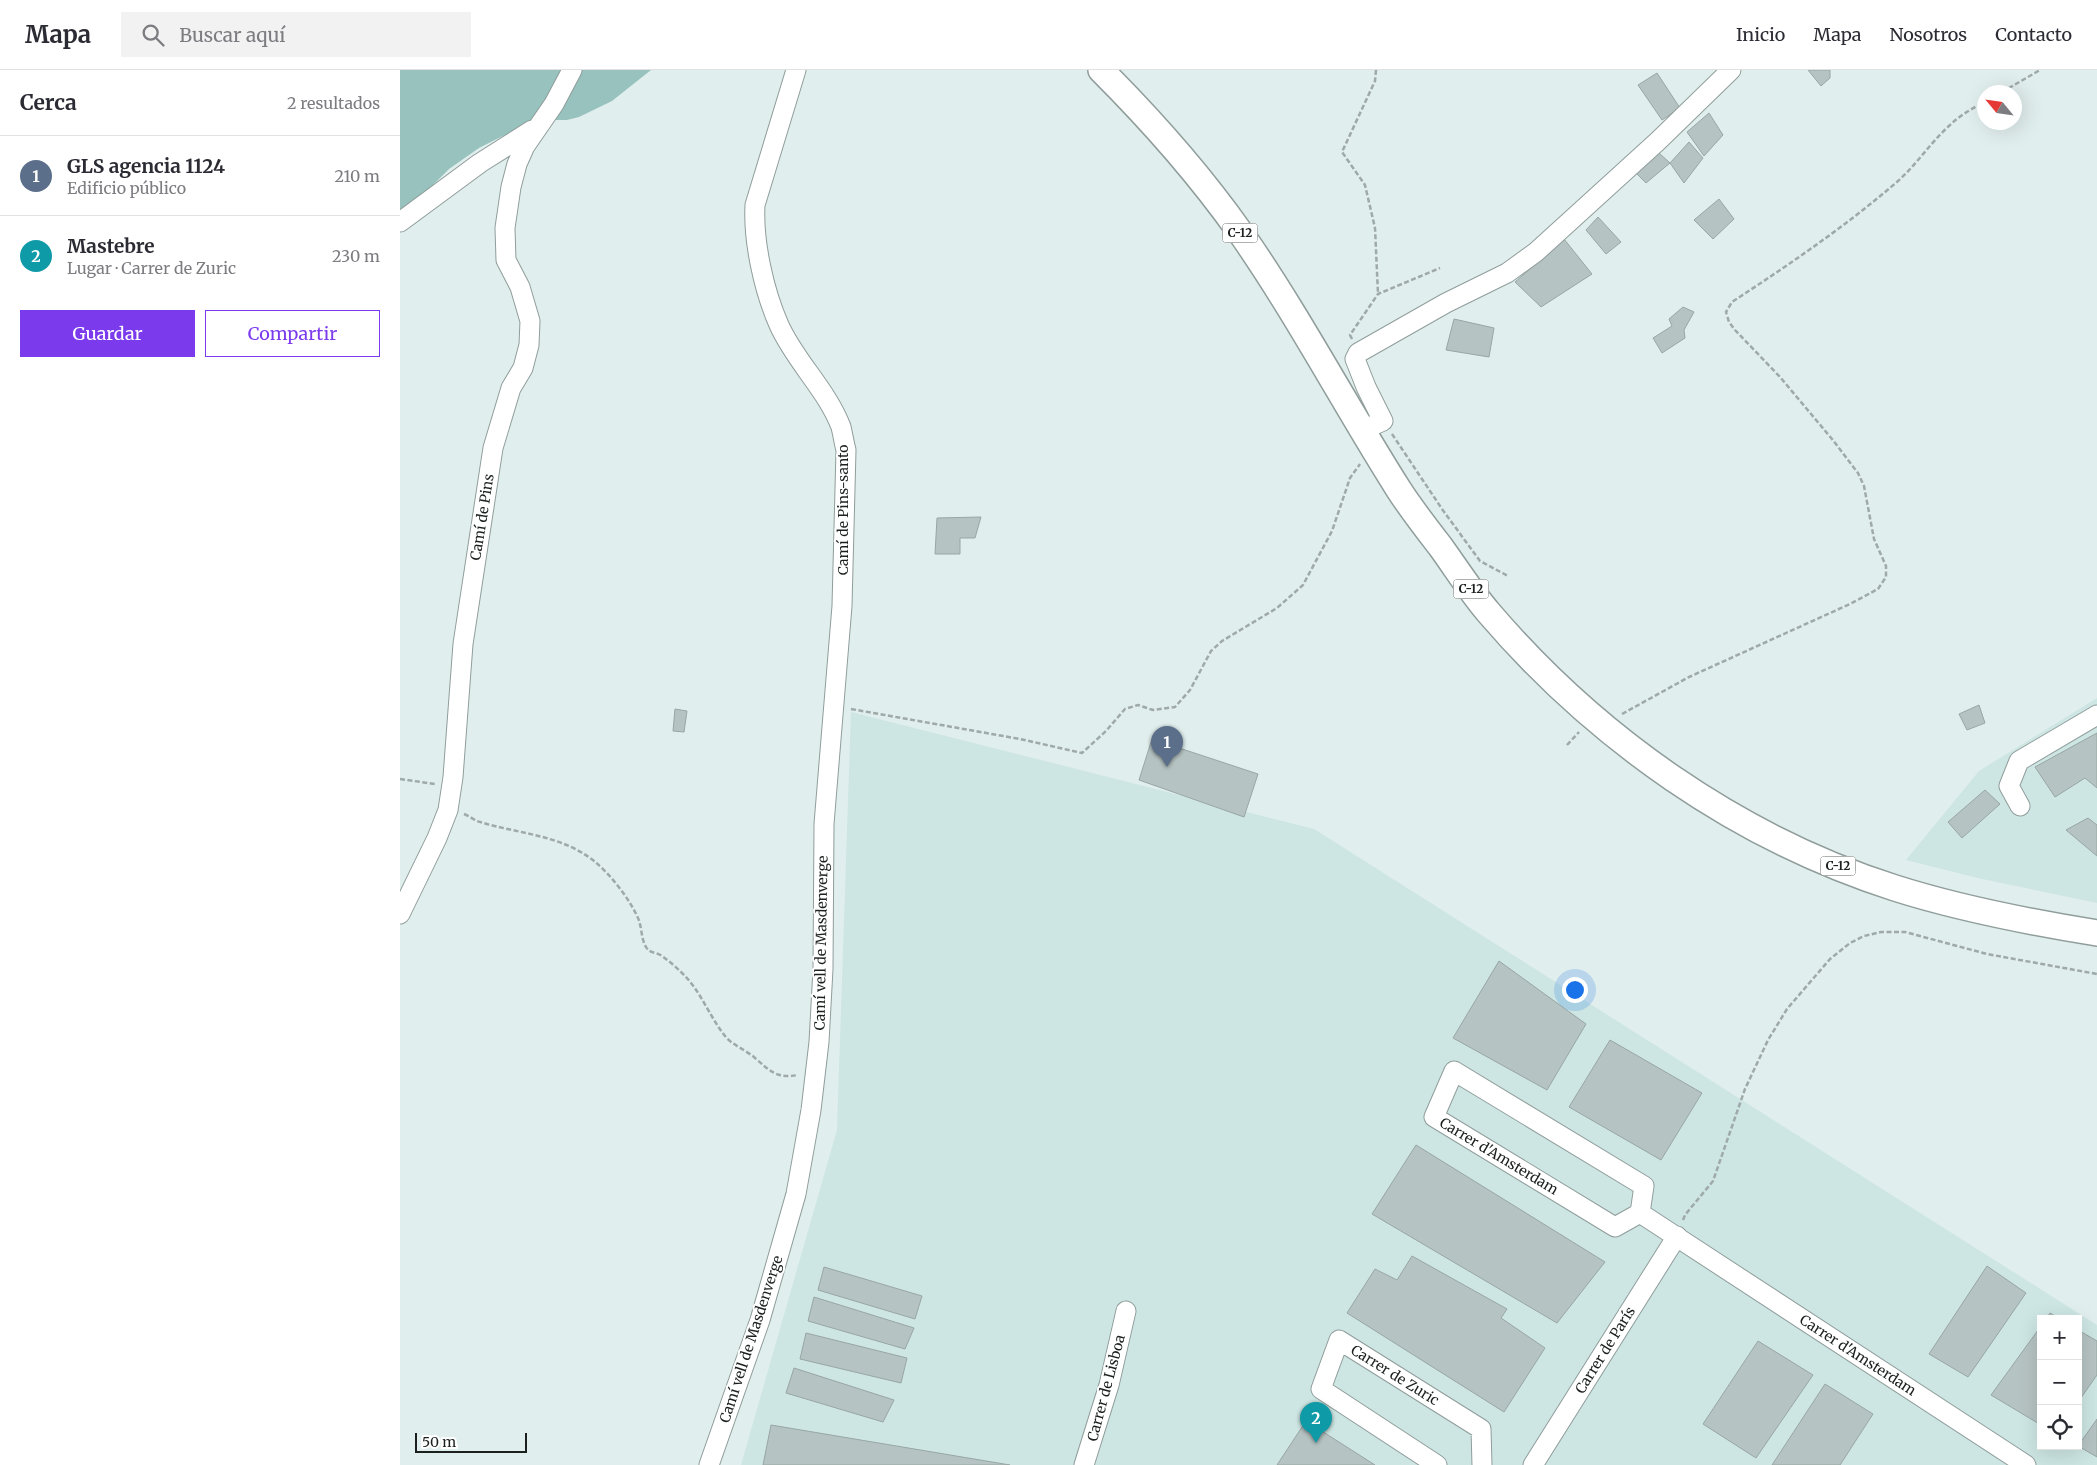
<!DOCTYPE html>
<html lang="es">
<head>
<meta charset="utf-8">
<style>
	body { margin:0; font-family:Merriweather,serif; background:#f2f2f3; color:#2b2b33 }
	.controls { position:absolute; right:15px; bottom:15px; display:grid; overflow:hidden; border-radius:0px; box-shadow:0 5px 20px #0002 }
	.controls button { width:45px; height:45px; display:grid; place-items:center; padding:0; border:0; border-bottom:1px solid #e1e1e2; background:#fff; color:#2b2b33; font:25px sans-serif }
	.compass { position:absolute; left:1577px; top:15px; width:45px; height:45px; border-radius:50%; background:#fff; box-shadow:0 5px 20px #0002; rotate:299deg }
	.scale { position:absolute; left:15px; bottom:12px; width:112px; box-sizing:border-box; padding-left:5px; border:2px solid #1b201f; border-top:0; font-size:14px; line-height:18px; white-space:nowrap; color:#1b201f; -webkit-text-stroke:4px #fff; paint-order:stroke }
	.you { position:absolute; left:1174px; top:919px; width:18px; height:18px; margin:-12px; border:4px solid #fff; border-radius:50%; background:#1a73e8; box-shadow:0 0 0 8px #1a73e833 }
	.badge { display:grid; place-items:center; width:32px; height:32px; border-radius:50%; background:#7c3aed; color:#fff; font-size:16px; font-weight:700 }
	.pin { position:absolute; translate:-50% -41px; filter:drop-shadow(0 1px 2px #0008) }
	.pin::after { content:''; position:absolute; top:26px; width:18px; height:15px; background:inherit; clip-path:polygon(0 0,100% 0,50% 100%) }
	.list { margin:0; padding:0; list-style:none }
	h2 { display:flex; justify-content:space-between; align-items:center; height:65px; margin:0; padding:0 20px; font-size:21px }
	h2 small { font-size:16px; font-weight:400; color:#7c7c81 }
	.list li { display:grid; grid-template-columns:32px 1fr auto; gap:15px; align-items:center; box-sizing:border-box; height:80px; padding:0 20px; border-top:1px solid #e1e1e2 }
	.list b { display:block; font-size:19px; white-space:nowrap }
	.list p { margin:0; font-size:16px; white-space:nowrap; color:#7c7c81 }
	.list em { font-size:16px; font-style:normal; color:#7c7c81 }
	.actions { display:flex; gap:10px; padding:15px 20px }
	.actions a { flex:1; padding:11px 0; border:1px solid #7c3aed; border-radius:0px; text-align:center; font-size:18px; color:#7c3aed }
	.actions .main { background:#7c3aed; color:#fff }
	.icon { flex:none; width:28px; height:28px; fill:none; stroke:currentColor; stroke-width:2; stroke-linecap:round; stroke-linejoin:round }
	.map { position:relative; flex:none; width:1697px; height:1395px; overflow:hidden }
	header { display:flex; align-items:center; gap:30px; box-sizing:border-box; height:70px; padding:0 25px; background:#fff; border-bottom:1px solid #e1e1e2 }
	header strong { font-size:24px }
	nav { display:flex; gap:28px; margin-inline-start:auto; font-size:18px }
	.search { width:350px; height:45px; background:#f2f2f3; display:flex; align-items:center; gap:12px; box-sizing:border-box; padding:0 18px; border-radius:0px; color:#7c7c81; font-size:19px }
	main { display:flex }
	aside { flex:1; background:#fff }
	.map>svg:first-child { display:block }
	.built { fill:#cde6e3; fill-rule:evenodd }
	.green { fill:#97c2be }
	.building { fill:#b5c3c2; stroke:#98a6a4 }
	.lines { fill:none; stroke-linecap:round; stroke-linejoin:round }
	.minor-casing { stroke:#8f9d9b; stroke-width:21 }
	.major-casing { stroke:#8f9d9b; stroke-width:28 }
	.path { stroke:#9ea9a8; stroke-width:2.5; stroke-dasharray:5 2.5; stroke-linecap:butt }
	.minor { stroke:#fff; stroke-width:19 }
	.major { stroke:#fff; stroke-width:25 }
	.labels { text-anchor:middle; stroke-width:4; stroke-linejoin:round; paint-order:stroke }
	.shield { fill:#fff; stroke:#5f6362; stroke-width:1 }
	.shield-label { font-size:12px; font-weight:bold; fill:#1b201f }
	.street-label { font-size:14px; fill:#1b201f; stroke:#fff }
</style>
</head>
<body>
<header>
<strong>Mapa</strong>
<div class="search"><svg class="icon" aria-label="search" viewBox="0 0 24 24"><circle cx="10" cy="10" r="6"/><path d="M15 15l6 6"/></svg>Buscar aquí</div>
<nav><a>Inicio</a><a>Mapa</a><a>Nosotros</a><a>Contacto</a></nav>
</header>
<main>
<aside>
<h2>Cerca<small>2 resultados</small></h2>
<ul class="list">
<li><span class="badge" style="background:#5c6f8a">1</span><div><b>GLS agencia 1124</b><p>Edificio público</p></div><em>210 m</em></li>
<li><span class="badge" style="background:#0f9aa8">2</span><div><b>Mastebre</b><p>Lugar · Carrer de Zuric</p></div><em>230 m</em></li>
</ul>
<div class="actions"><a class="main">Guardar</a><a>Compartir</a></div>
</aside>
<div class="map">
<svg width="1697" height="1395" viewBox="0 0 1697 1395">
	<rect width="100%" height="100%" fill="#e0eeed"/>
	<path class="built" d="M1697,628V833L1582,809L1506,790L1579,701Z
		M451,642L914,759L1697,1255V1395H341L437,1060ZM1641,1249H1678V1376H1641Z"/>
	<path class="green" d="M0,0H251L212,31L179,47L167,50H145L122,56L79,78L49,99L24,124L0,142Z"/>
	<path class="building" d="M1408,0H1430V8L1421,16Z
		M1257,3L1280,38L1262,50L1238,15Z
		M1309,43L1323,65L1304,86L1287,62Z
		M1289,72L1303,88L1284,113L1270,93Z
		M1259,83L1270,93L1246,113L1235,102Z
		M1319,129L1334,149L1313,169L1294,150Z
		M1198,147L1221,172L1206,184L1186,160Z
		M1164,169L1192,204L1141,237L1115,212Z
		M1283,237L1294,242L1284,260L1285,268L1262,283L1253,268L1272,256L1269,249Z
		M1054,249L1094,258L1089,287L1046,280Z
		M581,447L575,468H560V484H535L537,448Z
		M1579,635L1585,653L1567,660L1559,644Z
		M275,639L287,641L284,662L273,661Z
		M1697,663V718L1685,708L1655,727L1635,697Z
		M752,669L858,704L844,747L739,710Z
		M1585,720L1600,734L1562,768L1548,752Z
		M1688,748L1697,755V786L1666,760Z
		M1099,891L1186,954L1147,1020L1053,968Z
		M1210,970L1302,1023L1261,1090L1169,1037Z
		M1016,1075L1205,1192L1157,1253L972,1144Z
		M1012,1186L1107,1239L1101,1248L1145,1278L1104,1342L947,1243L975,1199L997,1210Z
		M1587,1196L1626,1223L1568,1307L1529,1284Z
		M424,1197L522,1226L515,1249L418,1220Z
		M414,1227L514,1258L505,1279L408,1251Z
		M1650,1243L1660,1249H1646Z
		M1641,1256V1355L1591,1325Z
		M1678,1260L1697,1271V1305L1678,1332Z
		M406,1263L507,1288L501,1313L400,1289Z
		M1358,1271L1413,1305L1356,1388L1303,1354Z
		M394,1298L494,1330L483,1352L386,1323Z
		M1425,1314L1473,1344L1440,1395H1372Z
		M1697,1349V1387L1678,1376Z
		M906,1351L975,1395H877Z
		M371,1355L610,1395H363Z"/>
	<g class="lines">
		<g class="minor-casing">
			<path id="minor" d="M0,152L80,93L132,60
				M963,360L983,351L966,317L955,289L958,283L1046,233L1107,203L1136,182L1258,71L1331,0
				M1620,736L1609,716L1619,691L1697,645
				M0,844L37,768L48,740L53,707L63,574L93,378L111,318L123,298L129,275L130,251L120,217L106,190L105,158L111,117L117,94L125,76L154,34L172,0
				M1054,1001L1244,1116L1240,1143L1215,1157L1034,1047Z
				M1240,1143L1626,1395
				M309,1395L360,1250L396,1124L411,1040L419,972L423,899L424,754L442,536L446,380C444,373 443,365 441,357C427,320 395,291 379,255C364,221 353,172 355,135L396,0
				M684,1395L709,1315L726,1241
				M1037,1395L921,1319L939,1270L1081,1359L1082,1395
				M1133,1395L1277,1166"/>
		</g>
		<g class="major-casing">
			<path id="major" d="M701,0C751,50 799,104 840,162C898,245 945,335 999,420C1012,440 1026,458 1040,476C1056,498 1071,522 1089,543C1196,668 1338,768 1495,818C1561,839 1629,852 1697,863"/>
		</g>
		<path class="path" d="M976,0L975,11L942,82L965,115L975,158L978,224
			M1602,22L1640,0
			M952,269L950,265L978,224L1040,198
			M992,364L1042,439L1080,491L1108,506
			M451,639L620,669L682,683L706,661L725,639L738,635L753,640L775,637L790,620L811,581L822,571L877,538L903,515L932,461L950,408L960,394
			M1222,644L1289,607L1450,534L1478,519L1486,507V496L1474,469L1464,416L1458,403L1432,369L1380,307L1335,260L1329,252L1326,242L1332,232C1390,194 1446,156 1498,111C1517,94 1531,72 1550,55C1560,45 1572,39 1584,32
			M1167,675L1179,662
			M0,709L35,714
			M64,744C69,746 73,749 77,751C117,764 160,764 194,791C211,805 229,828 238,848C242,857 241,869 246,877C250,884 257,882 262,886C269,891 276,897 282,903C301,921 309,946 325,966C332,975 346,980 355,988C370,1001 377,1009 398,1005
			M1283,1150L1285,1145L1313,1111L1345,1019L1368,970L1387,939L1430,889L1450,873L1464,866L1481,862H1505L1587,884L1697,904"/>
		<use href="#minor" class="minor"/>
		<use href="#major" class="major"/>
	</g>
	<g class="labels">
		<g class="shield">
			<rect x="822.5" y="153.5" width="35" height="19" rx="4"/>
			<rect x="1053.5" y="509.5" width="35" height="19" rx="4"/>
			<rect x="1420.5" y="786.5" width="35" height="19" rx="4"/>
		</g>
		<g class="shield-label">
			<text x="840" y="167">C-12</text>
			<text x="1071" y="523">C-12</text>
			<text x="1438" y="800">C-12</text>
		</g>
		<g class="street-label">
			<text transform="translate(443 440) rotate(-90)" y="5">Camí de Pins-santo</text>
			<text transform="translate(82 447) rotate(-81)" y="5">Camí de Pins</text>
			<text transform="translate(421 873) rotate(-89)" y="5">Camí vell de Masdenverge</text>
			<text transform="translate(1099 1086) rotate(31)" y="5">Carrer d'Amsterdam</text>
			<text transform="translate(351 1269) rotate(-72)" y="5">Camí vell de Masdenverge</text>
			<text transform="translate(1205 1280) rotate(-58)" y="5">Carrer de París</text>
			<text transform="translate(1458 1285) rotate(33)" y="5">Carrer d'Amsterdam</text>
			<text transform="translate(995 1305) rotate(32)" y="5">Carrer de Zuric</text>
			<text transform="translate(706 1318) rotate(-75)" y="5">Carrer de Lisboa</text>
		</g>
	</g>
</svg>
<div class="controls">
<button>+</button>
<button>−</button>
<button><svg class="icon" aria-label="locate" viewBox="0 0 24 24"><circle cx="12" cy="12" r="6"/><path d="M12 2v4M12 18v4M2 12h4M18 12h4"/></svg></button>
</div>
<svg class="compass" viewBox="-18 -18 36 36"><path d="M0-13l5 13h-10z" fill="#e53935"/><path d="M0 13l5-13h-10z" fill="#7c7c81"/></svg>
<div class="scale">50 m</div>
<div class="you"></div>
<div class="pin badge" style="left:767px;top:697px;background:#5c6f8a">1</div>
<div class="pin badge" style="left:916px;top:1373px;background:#0f9aa8">2</div>
</div>
</main>
</body>
</html>
